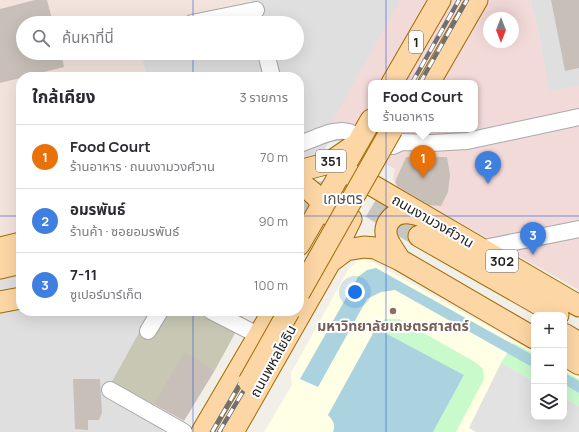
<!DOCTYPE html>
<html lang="th">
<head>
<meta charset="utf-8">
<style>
	body { margin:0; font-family:Manrope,"Noto Sans Thai",sans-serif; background:#f2f2f3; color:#2b2b33 }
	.controls { position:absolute; right:12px; bottom:12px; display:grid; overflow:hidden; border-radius:8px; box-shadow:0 4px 16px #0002 }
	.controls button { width:36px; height:36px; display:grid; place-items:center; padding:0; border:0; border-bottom:1px solid #e1e1e2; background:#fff; color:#2b2b33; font:20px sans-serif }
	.compass { position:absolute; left:483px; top:12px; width:36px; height:36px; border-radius:50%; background:#fff; box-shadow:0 4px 16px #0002; rotate:180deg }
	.you { position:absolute; left:355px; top:292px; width:14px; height:14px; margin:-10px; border:3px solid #fff; border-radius:50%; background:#1a73e8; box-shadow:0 0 0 6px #1a73e833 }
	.badge { display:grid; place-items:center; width:26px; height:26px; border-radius:50%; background:#d40000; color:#fff; font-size:13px; font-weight:700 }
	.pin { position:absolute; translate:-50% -33px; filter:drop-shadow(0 1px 2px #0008) }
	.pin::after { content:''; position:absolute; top:21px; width:14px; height:12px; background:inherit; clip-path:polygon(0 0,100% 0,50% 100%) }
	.popup { position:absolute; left:368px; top:80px; width:110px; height:52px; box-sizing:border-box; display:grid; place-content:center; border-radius:8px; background:#fff; filter:drop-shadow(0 1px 3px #0005); font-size:13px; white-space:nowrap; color:#7c7c81 }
	.popup b { font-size:15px; color:#2b2b33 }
	.popup::after { content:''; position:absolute; left:50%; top:100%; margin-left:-8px; border:8px solid transparent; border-top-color:#fff }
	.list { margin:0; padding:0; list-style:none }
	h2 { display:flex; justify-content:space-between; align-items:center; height:52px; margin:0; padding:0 16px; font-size:17px }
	h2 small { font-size:13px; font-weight:400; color:#7c7c81 }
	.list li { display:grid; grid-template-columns:26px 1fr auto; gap:12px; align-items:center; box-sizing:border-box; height:64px; padding:0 16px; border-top:1px solid #e1e1e2 }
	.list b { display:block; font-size:15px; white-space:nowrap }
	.list p { margin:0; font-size:13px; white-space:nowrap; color:#7c7c81 }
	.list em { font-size:13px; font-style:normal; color:#7c7c81 }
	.icon { flex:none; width:22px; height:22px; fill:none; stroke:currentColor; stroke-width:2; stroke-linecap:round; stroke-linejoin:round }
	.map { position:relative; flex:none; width:579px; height:432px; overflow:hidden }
	.search { position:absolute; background:#fff; box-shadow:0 4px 16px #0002; left:16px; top:16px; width:288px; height:44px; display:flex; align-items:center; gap:10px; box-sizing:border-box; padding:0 14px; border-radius:22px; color:#7c7c81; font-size:15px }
	.panel { position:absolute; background:#fff; box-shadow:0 4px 16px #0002; left:16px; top:72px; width:288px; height:244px; border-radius:16px }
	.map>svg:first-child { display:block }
	.residential { fill:#e0dfdf; fill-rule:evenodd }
	.commercial { fill:#f2dad9; fill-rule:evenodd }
	.education { fill:#ffffe5 }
	.military { fill:#f3e3dd }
	.construction { fill:#c7c7b4 }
	.park { fill:#c8facc }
	.parking { fill:#e2e2e2 }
	.water { fill:#aad3df }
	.building { fill:#c7bfb8 }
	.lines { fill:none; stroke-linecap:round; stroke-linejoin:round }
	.major-tunnel { stroke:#c8c6c1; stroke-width:21; stroke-dasharray:21 10; stroke-linecap:butt }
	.minor-casing { stroke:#a9a9a9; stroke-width:18 }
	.major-casing { stroke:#a06b00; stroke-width:23 }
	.minor { stroke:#fff; stroke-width:16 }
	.major { stroke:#fcd6a4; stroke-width:21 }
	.rail-casing { stroke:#707070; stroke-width:4.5 }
	.rail { stroke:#fff; stroke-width:3; stroke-dasharray:9; stroke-linecap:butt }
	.major-bridge-casing { stroke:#a06b00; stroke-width:23; stroke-linecap:butt }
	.major-bridge { stroke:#fcd6a4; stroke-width:21 }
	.grid { fill:none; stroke:#1d4ed8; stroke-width:1; stroke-opacity:0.55 }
	.education-dot { fill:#8d6e63; stroke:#fff; stroke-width:1.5 }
	.labels { text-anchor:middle; stroke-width:4; stroke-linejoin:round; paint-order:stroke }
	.shield { fill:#fff; stroke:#646464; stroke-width:1 }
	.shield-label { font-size:13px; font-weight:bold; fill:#222 }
	.street-label { font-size:14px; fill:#222; stroke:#fff }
	.education-label { font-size:14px; font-weight:bold; fill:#785e54; stroke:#fff }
	.neighbourhood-label { font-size:15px; fill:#555; stroke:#fff }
</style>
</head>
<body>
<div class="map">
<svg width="579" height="432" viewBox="0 0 579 432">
	<rect width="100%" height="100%" fill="#f2efe9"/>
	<path class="residential" d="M0,0H410L299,194V77H21V311H232L162,432H0ZM23,23H297V53H23Z
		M530,0H579V86L549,92L537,25Z"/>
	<path class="commercial" d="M400,0H530L537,25L549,91L579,86V290L402,190L393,179L395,169L326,133ZM489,18H513V42H489ZM371,83H475V129H371Z"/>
	<path class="education" d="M364,260H369L534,352V417H564V368L579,377V432H264L292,385L291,373L348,270L357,261Z"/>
	<path class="military" d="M0,0H252L258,22L251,23H23V53H141L147,77H21V233L0,236Z
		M267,70L269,77H236Z"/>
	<path class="construction" d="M151,311H232L244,317L215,370L184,353L151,410L109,387Z"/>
	<path class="park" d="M385,319H399L475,362L483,369L484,379L456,432H433L464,375L376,328Z
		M514,343L534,354V381L501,363Z
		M564,371L579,379V406L564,398Z"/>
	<path class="parking" d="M501,363L534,381V417H564V398L579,406V432H476L469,428Z"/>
	<path class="water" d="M376,268L534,356V368L395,290L381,292L367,299L318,387L300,379L358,277L367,270Z
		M376,328L464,375L433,432H333C336,425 333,420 328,415Z
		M564,373L579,381V393L564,384Z"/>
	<path class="building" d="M35,0H47L53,23H23V53H61L64,67L0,83V9Z
		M551,0H579V68L565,71Z
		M406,157H447L450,175L448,192L441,206L429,205L397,186L395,182Z
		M184,352L215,370L184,421L154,404Z
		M73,379H100L102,413L99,420H88V430L75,429Z"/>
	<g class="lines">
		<path class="major-tunnel" d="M313,192H331L348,194L419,236
			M299,207L318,205L338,207"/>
		<g class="minor-casing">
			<path id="minor" d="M192,23L256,10
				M266,53L272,77
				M299,144C313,140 335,127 349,132C353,134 357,136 361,138
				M393,146L402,142L431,143L467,141L579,117
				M479,249L579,229
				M211,311L250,331
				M148,331L160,311
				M110,390L184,432"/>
		</g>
		<g class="major-casing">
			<path id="major" d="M392,83L440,0
				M429,83L477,0
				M341,170L370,184L579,306
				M299,171L329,163L352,147
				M299,183C312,190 322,201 328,214
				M419,236L558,315
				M299,245L371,120
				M0,248L21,243
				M400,260C396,253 390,246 387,238C383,226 391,214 403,213C410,212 416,214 422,216
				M330,262L346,250L364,247L375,248L400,260L534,338
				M0,268L21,263
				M0,302L21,298
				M564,334L579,343
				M564,355L579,364
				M202,432L273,311
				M233,432L330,262L351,219"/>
		</g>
		<use href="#minor" class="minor"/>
		<use href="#major" class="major"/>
		<g class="rail-casing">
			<path id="rail" d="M412,83L459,0
				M420,83L467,0
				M299,282L386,129
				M299,298L394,129
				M212,432L282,311
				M219,432L291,311"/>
		</g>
		<use href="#rail" class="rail"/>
		<g class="major-bridge-casing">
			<path id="major-bridge" d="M299,293L392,129
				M249,382L289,311"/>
		</g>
		<use href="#major-bridge" class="major-bridge"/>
	</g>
	<path class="grid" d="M193,0V23M386,0V432M193,53V77M0,216H21M299,216H579M193,311V432"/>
	<circle class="education-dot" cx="393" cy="311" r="4"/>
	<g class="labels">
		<g class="shield">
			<rect x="409" y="31" width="14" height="22" rx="3"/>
			<rect x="316" y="150" width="30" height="22" rx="3"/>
			<rect x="486" y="250" width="32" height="22" rx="3"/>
		</g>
		<g class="shield-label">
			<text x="416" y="47">1</text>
			<text x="331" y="166">351</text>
			<text x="502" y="266">302</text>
		</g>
		<g class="street-label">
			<text transform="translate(433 221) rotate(30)" y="5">ถนนงามวงศ์วาน</text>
			<text transform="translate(273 361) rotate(-61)" y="5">ถนนพหลโยธิน</text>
		</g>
		<g class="education-label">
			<text x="393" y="331">มหาวิทยาลัยเกษตรศาสตร์</text>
		</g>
		<g class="neighbourhood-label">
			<text x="343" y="204">เกษตร</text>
		</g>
	</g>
</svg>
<div class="controls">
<button>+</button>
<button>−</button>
<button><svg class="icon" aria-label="layers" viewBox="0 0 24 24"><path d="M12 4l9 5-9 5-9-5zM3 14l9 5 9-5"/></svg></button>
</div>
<svg class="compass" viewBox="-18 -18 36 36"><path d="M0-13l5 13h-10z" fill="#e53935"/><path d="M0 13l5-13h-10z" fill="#7c7c81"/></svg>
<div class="you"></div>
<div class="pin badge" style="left:423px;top:178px;background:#e8710a">1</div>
<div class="popup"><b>Food Court</b>ร้านอาหาร</div>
<div class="pin badge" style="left:488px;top:184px;background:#3f7fe0">2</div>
<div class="pin badge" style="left:533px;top:255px;background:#3f7fe0">3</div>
<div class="search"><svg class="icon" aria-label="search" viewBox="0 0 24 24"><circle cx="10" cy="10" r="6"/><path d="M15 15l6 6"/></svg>ค้นหาที่นี่</div>
<section class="panel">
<h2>ใกล้เคียง<small>3 รายการ</small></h2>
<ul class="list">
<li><span class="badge" style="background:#e8710a">1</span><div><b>Food Court</b><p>ร้านอาหาร · ถนนงามวงศ์วาน</p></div><em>70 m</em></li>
<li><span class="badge" style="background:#3f7fe0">2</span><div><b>อมรพันธ์</b><p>ร้านค้า · ซอยอมรพันธ์</p></div><em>90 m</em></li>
<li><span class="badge" style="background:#3f7fe0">3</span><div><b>7-11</b><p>ซูเปอร์มาร์เก็ต</p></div><em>100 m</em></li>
</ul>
</section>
</div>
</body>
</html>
